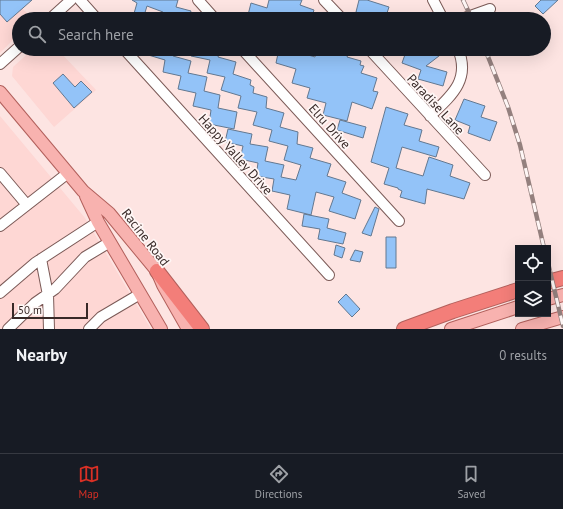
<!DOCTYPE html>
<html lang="en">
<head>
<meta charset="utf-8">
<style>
	body { margin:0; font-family:"PT Sans",sans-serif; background:#20242c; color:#f1f3f6 }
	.controls { position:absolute; right:12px; bottom:12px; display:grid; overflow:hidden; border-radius:0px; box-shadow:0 4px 16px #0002 }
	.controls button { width:36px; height:36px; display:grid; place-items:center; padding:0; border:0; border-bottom:1px solid #363941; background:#171b24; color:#f1f3f6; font:20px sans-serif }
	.scale { position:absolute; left:12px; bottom:10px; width:76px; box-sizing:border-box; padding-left:4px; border:2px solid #382927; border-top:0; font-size:11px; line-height:14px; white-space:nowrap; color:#382927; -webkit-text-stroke:3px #fef6f5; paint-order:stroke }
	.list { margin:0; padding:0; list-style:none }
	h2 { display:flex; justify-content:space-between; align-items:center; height:52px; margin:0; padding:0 16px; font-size:17px }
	h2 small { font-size:13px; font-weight:400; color:#9ea1a6 }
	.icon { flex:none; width:22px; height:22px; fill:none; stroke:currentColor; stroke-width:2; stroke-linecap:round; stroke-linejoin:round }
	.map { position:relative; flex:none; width:563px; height:329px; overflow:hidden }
	.search { position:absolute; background:#171b24; box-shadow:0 4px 16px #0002; left:12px; right:12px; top:12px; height:44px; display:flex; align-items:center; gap:10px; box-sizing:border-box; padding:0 14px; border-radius:22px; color:#9ea1a6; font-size:15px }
	.sheet { height:124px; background:#171b24 }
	nav { display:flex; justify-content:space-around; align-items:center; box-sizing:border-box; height:56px; border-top:1px solid #363941; background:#171b24; font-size:11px; color:#9ea1a6 }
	nav a { display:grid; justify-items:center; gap:2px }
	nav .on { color:#d93025 }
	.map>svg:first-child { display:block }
	.built { fill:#fed7d4 }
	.building { fill:#93c3f8; stroke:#637890 }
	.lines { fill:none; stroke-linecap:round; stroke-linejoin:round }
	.minor-casing { stroke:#7b5a57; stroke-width:12 }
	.major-casing { stroke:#b2605c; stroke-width:14 }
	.highway-casing { stroke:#b2605c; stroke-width:16 }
	.minor { stroke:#fff; stroke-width:10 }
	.major { stroke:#f8b2af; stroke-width:12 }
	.highway { stroke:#f37e79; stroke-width:14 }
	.rail-casing { stroke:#94807e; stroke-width:4.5 }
	.rail { stroke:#fef6f5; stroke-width:3; stroke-dasharray:9; stroke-linecap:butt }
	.labels { text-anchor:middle; stroke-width:3.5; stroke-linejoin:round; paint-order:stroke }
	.street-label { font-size:13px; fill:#382927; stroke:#fef6f5 }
</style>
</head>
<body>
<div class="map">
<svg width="563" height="329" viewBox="0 0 563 329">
	<rect width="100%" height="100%" fill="#fde4e2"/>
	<path class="built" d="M0,0H15L32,19H19V34L0,53Z
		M33,49H57L96,90L54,127L12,76L13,67Z
		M0,116L85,218L151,329H0Z"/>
	<path class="building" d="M0,0H32L7,22L0,14Z
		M132,0H178L176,7L191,11L188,19H161L163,12L147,6L143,19H140L133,17L137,3Z
		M269,0H302L300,5L314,10L311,19H247L251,3L267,8Z
		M359,0H367L389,7L385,19H373L359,15V13L356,12Z
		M541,0H558L543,14L535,6Z
		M134,49H174L173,56L191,61L188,73L207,77L204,91L220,95L218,108L237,112L234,129L209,124L211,110L193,106L196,93L178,89L181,76L163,72L165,60L135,51Z
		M193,49H220L218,57L236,62L233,74L251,80L250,85L254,87L253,93L267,97L266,108L284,113L280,127L298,132L297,144L313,148L310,158L331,164L327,176L346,182L342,193L361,200L355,219L329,211L334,197L316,192L311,215L287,209L290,195L272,191L274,179L256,176L258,163L240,159L243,146L225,142L228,129L252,134L250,144L268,147L265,161L284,165L281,177L296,180L301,165L284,160L288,146L269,141L272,130L253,125L257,112L238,108L241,96L221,90L225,77L207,73L210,60L191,56Z
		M279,49H288L315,57L317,49H350L347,57L361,61L360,65L364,66L361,73L377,78L373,91L378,92L372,109L352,102L347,121L323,115L326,103L307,98L310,88L292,83L296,69L276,63Z
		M407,49H448L426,66L447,72L443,86L418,79L421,70L402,63Z
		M63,74L75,87L81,81L92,92L74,108L53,83Z
		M464,99L485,106L481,117L497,122L490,141L468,133L470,126L455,120Z
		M386,107L408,114L404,125L422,130L419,141L439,147L436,157L402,147L396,168L423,176L429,157L453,165L450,176L470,183L464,199L427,189L425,204L400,197L402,191L398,189V188L384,184L389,168L371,162Z
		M340,120L366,127L363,138L337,130Z
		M375,207L379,209L371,236L362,233Z
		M304,214L329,219L327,228L346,233L343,244L318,239L320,229L302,226Z
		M386,237H396V268H386Z
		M336,245L345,248L342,258L334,255Z
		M355,250L363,252L360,262L350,260Z
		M346,294L360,309L352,317L338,302Z"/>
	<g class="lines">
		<g class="minor-casing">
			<path id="minor" d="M80,0L97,19
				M198,0L215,19
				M324,0L342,19
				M433,0L443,19
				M50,19L71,0
				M462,19L490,9
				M124,49L329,275
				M242,49L399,221
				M369,49L485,175
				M0,64L19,47
				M430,116C451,96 471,80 458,49
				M0,173L27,205
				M0,226L68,173
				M41,259L48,295L49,329
				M0,293L35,263L98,222
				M8,329L35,303L55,289L85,257L110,242
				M89,329L101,317L140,294"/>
		</g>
		<g class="major-casing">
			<path id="major" d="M0,92L83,191L109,213L157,271L163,285L188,329
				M86,196L98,222L161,329
				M548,299L563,295
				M451,329L518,307
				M522,329L563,317"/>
		</g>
		<g class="highway-casing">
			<path id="highway" d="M157,271L202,329
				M548,282L563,278
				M404,329L453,311L518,290"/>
		</g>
		<use href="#minor" class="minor"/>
		<use href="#major" class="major"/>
		<use href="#highway" class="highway"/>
		<g class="rail-casing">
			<path id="rail" d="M463,0L472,19
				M485,49L508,107L520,145L544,248
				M548,263L563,326"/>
		</g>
		<use href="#rail" class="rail"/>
	</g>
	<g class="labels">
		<g class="street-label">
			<text transform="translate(436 104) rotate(47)" y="5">Paradise Lane</text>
			<text transform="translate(330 126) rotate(48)" y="5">Elru Drive</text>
			<text transform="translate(236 154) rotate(48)" y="5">Happy Valley Drive</text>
			<text transform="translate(146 237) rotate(52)" y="5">Racine Road</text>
		</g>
	</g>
</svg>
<div class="controls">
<button><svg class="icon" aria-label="locate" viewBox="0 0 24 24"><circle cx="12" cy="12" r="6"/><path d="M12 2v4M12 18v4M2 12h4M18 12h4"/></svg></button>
<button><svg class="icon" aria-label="layers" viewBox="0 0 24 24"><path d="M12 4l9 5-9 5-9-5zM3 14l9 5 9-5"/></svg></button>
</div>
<div class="scale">50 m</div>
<div class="search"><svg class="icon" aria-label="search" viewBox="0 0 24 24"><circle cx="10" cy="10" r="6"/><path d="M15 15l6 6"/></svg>Search here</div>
</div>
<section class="sheet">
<h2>Nearby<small>0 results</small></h2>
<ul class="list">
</ul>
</section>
<nav>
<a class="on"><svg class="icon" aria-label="map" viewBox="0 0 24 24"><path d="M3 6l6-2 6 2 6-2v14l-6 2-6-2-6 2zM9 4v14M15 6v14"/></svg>Map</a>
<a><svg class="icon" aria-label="directions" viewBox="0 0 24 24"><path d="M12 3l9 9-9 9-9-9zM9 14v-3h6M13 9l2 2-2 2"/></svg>Directions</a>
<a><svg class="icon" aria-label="saved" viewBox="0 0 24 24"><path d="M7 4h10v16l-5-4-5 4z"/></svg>Saved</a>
</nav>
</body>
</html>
